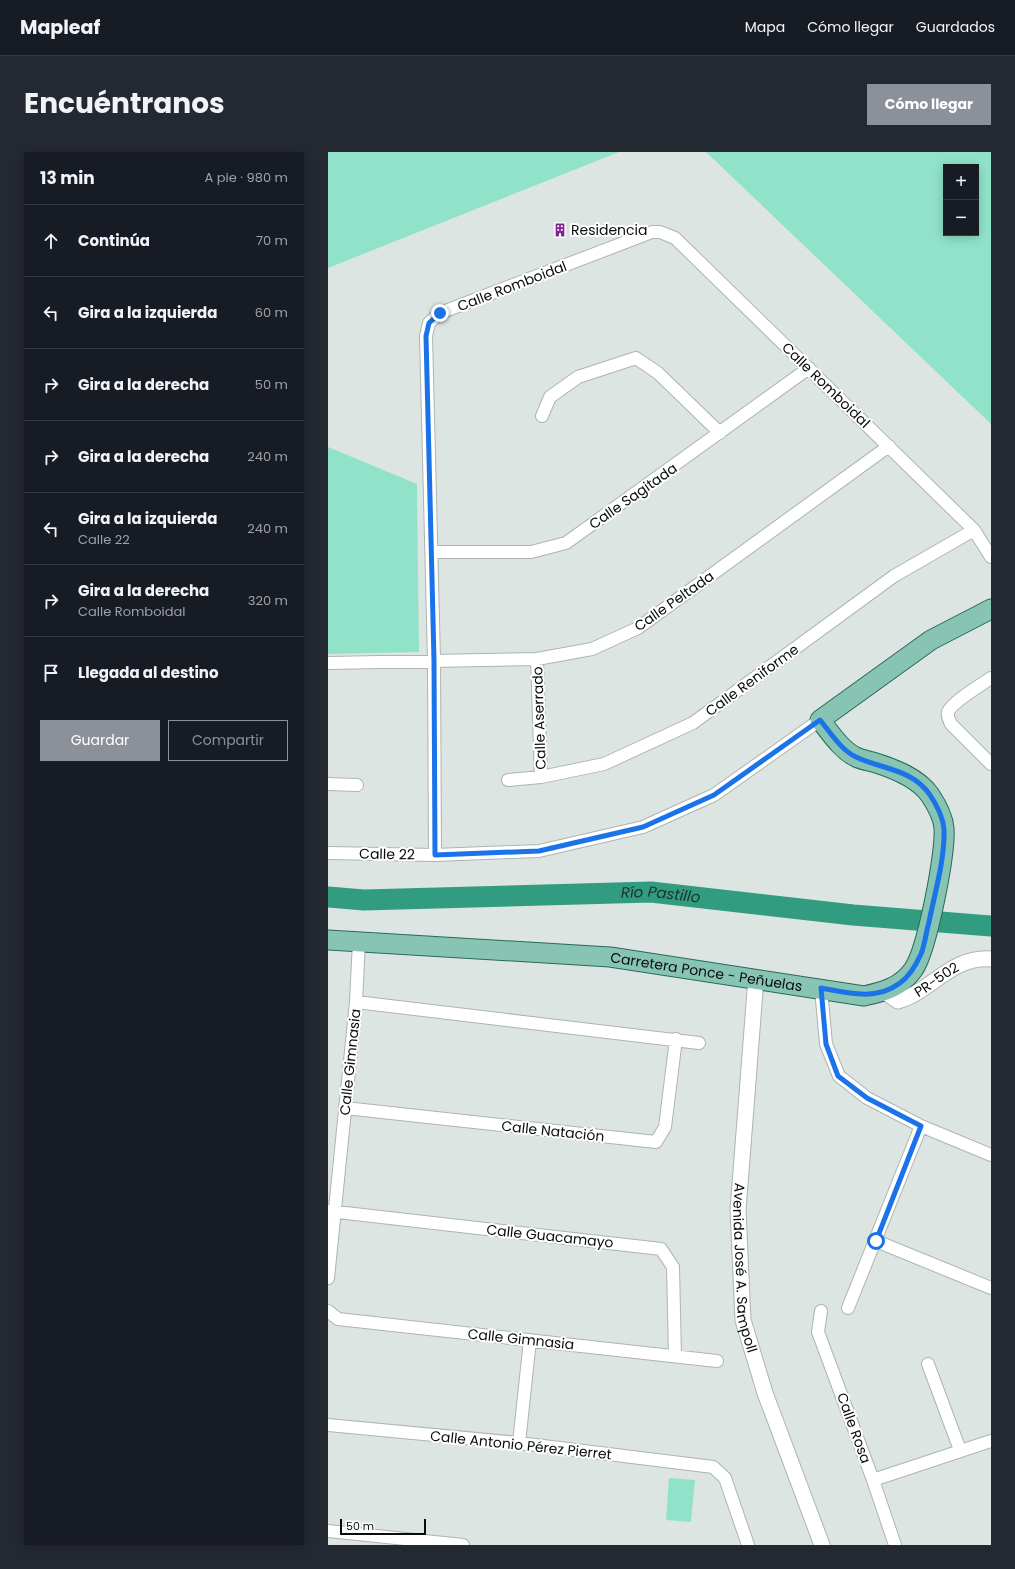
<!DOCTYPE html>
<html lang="es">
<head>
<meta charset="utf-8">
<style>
	body { margin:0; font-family:Poppins,sans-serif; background:#242831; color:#f1f3f6 }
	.controls { position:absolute; right:12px; top:12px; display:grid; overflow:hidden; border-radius:0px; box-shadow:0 2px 10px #0003 }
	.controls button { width:36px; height:36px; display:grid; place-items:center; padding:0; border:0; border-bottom:1px solid #363941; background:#171b24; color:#f1f3f6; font:20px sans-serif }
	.scale { position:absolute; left:12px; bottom:10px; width:86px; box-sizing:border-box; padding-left:4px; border:2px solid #090c0b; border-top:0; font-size:11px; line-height:14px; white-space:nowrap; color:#090c0b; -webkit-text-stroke:3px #fff; paint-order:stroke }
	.stop { position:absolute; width:12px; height:12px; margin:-9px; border:3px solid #1a73e8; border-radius:50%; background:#fff }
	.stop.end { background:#1a73e8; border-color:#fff; box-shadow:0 1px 4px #0008 }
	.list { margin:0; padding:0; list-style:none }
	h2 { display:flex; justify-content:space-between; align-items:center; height:52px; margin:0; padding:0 16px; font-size:17px }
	h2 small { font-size:13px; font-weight:400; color:#9ea1a6 }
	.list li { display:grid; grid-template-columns:26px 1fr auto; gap:12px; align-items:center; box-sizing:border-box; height:72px; padding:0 16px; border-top:1px solid #363941 }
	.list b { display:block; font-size:15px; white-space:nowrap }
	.list p { margin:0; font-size:13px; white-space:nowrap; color:#9ea1a6 }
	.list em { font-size:13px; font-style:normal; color:#9ea1a6 }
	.actions { display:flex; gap:8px; padding:12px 16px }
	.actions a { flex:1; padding:9px 0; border:1px solid #8c9099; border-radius:0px; text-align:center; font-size:14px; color:#8c9099 }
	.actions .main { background:#8c9099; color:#fff }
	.icon { flex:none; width:22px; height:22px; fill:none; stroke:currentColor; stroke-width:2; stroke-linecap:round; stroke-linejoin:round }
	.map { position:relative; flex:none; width:663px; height:1393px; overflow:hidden; border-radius:0px }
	header { display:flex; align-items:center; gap:24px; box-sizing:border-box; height:56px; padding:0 20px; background:#171b24; border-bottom:1px solid #363941 }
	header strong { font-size:19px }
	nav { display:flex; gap:22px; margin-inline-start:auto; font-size:14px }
	.intro { display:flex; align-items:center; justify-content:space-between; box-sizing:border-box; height:96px; padding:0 24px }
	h1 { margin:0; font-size:28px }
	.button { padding:10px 18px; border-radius:0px; background:#8c9099; color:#fff; font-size:14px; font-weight:700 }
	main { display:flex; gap:24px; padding:0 24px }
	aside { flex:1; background:#171b24; border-radius:0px; box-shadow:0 2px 10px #0003 }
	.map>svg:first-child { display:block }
	.green { fill:#90e3c9; fill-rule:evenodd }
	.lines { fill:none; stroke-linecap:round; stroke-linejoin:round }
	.river { stroke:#329c81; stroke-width:21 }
	.minor-casing { stroke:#adb4b2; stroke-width:14 }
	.tertiary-casing { stroke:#adb4b2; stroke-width:17 }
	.primary-casing { stroke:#276a58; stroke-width:21 }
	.minor { stroke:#fff; stroke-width:12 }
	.tertiary { stroke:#fff; stroke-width:15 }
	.primary { stroke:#87c4b4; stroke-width:19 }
	.route { stroke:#1a73e8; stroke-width:5 }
	.labels { text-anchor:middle; stroke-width:4; stroke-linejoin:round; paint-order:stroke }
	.poi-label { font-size:14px; fill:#090c0b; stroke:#fff; text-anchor:start }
	.street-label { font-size:14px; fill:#090c0b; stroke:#fff }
	.water-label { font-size:15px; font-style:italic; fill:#1c332c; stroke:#fff }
</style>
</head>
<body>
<header>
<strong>Mapleaf</strong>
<nav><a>Mapa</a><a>Cómo llegar</a><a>Guardados</a></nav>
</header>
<div class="intro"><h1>Encuéntranos</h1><a class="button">Cómo llegar</a></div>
<main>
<aside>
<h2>13 min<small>A pie · 980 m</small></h2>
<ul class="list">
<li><svg class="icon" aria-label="ahead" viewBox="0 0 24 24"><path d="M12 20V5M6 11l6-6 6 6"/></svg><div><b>Continúa</b></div><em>70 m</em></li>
<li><svg class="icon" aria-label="left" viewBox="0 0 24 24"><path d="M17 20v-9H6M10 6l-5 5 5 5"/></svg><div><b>Gira a la izquierda</b></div><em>60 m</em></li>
<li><svg class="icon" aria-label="right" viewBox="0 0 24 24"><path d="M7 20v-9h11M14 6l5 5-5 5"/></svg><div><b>Gira a la derecha</b></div><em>50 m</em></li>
<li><svg class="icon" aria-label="right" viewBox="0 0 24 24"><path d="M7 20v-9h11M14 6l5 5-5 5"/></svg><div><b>Gira a la derecha</b></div><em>240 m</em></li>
<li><svg class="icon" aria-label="left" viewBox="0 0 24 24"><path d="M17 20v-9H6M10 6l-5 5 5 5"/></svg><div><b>Gira a la izquierda</b><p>Calle 22</p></div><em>240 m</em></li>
<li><svg class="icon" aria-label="right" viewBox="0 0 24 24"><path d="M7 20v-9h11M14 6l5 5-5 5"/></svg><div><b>Gira a la derecha</b><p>Calle Romboidal</p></div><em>320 m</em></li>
<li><svg class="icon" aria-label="arrive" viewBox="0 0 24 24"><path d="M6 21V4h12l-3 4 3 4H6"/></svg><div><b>Llegada al destino</b></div></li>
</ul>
<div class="actions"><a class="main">Guardar</a><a>Compartir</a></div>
</aside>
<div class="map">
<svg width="663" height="1393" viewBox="0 0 663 1393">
	<rect width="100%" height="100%" fill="#dde5e2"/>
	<path class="green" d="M0,0H291L0,116Z
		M378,0H663V272ZM618,15H648V81H618Z
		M0,295L89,332L91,500L0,502Z
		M341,1326L367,1328L363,1370L338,1368Z"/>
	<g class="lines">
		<path class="river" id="s1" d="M0,745L36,748L323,740L525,763L663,774"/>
		<g class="minor-casing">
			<path id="minor" d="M214,264L222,245L250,225L308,206L330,221L392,281
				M104,400H203L238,391L481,216
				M209,507L213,625
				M0,511L209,507L264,497L310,476L561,294
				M663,526C653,533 624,550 620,560C619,565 621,568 623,572L663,612
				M180,628L213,625L276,612L365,571L566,424L646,378
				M0,632L29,633
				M0,701L107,703L211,699L315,675L386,643L492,568
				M107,703L106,508L98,184L101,171L112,161L324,80H332L347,86L646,378L663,405
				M493,837L498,892L511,924L539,946L593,974L663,1003
				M28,850L371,891
				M17,956L328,990L337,975L348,887
				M0,1059L333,1097L345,1115L347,1204
				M548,1089L663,1136
				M0,1126L28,850L31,789
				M520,1156L593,974
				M0,1159L10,1167L389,1209
				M493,1159L490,1180L545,1328L567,1393
				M600,1212L632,1298
				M0,1273L191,1291L385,1315L397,1326L420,1393
				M191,1291L202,1188
				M545,1328L663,1289
				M0,1379L135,1393"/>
		</g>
		<g class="tertiary-casing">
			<g id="tertiary">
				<path id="s2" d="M428,826L410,1058L415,1168L437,1241L494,1393"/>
				<path id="s3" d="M557,840L570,849C604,839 623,804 663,807"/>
			</g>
		</g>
		<g class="primary-casing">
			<g id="primary">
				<path id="s4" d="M0,788L282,805L536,844C555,840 573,835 585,818C599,799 618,700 616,676C615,665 608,652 602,643C590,626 567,617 548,611C542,609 534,608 528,605C513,598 502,580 492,568L603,488L663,457"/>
			</g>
		</g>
		<use href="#minor" class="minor"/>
		<use href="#tertiary" class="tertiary"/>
		<use href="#primary" class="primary"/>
	</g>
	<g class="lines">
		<path class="route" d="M112,161L101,171L98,184L106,508L107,703L211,699L315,675L386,643L492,568C502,580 513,598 528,605C553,617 585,617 602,643C608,652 615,666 616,677C617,707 607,740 601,770C598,780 597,792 593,802C588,813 582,824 572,831C548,849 520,841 493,836L498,892L510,924L539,946L593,974L548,1089"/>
	</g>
	<defs>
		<g id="building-bare" transform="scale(1.08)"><path d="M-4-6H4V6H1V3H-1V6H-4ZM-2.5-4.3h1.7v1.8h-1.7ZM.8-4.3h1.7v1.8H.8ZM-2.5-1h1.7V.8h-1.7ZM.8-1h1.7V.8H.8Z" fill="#81238e" stroke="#fff" stroke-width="2.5" paint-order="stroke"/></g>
	</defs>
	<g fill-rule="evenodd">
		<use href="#building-bare" x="232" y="78"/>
	</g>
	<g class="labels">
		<g class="poi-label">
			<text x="243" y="83">Residencia</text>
		</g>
		<g class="street-label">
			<text transform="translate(184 134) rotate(-21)" y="5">Calle Romboidal</text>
			<text transform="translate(498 233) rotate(44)" y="5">Calle Romboidal</text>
			<text transform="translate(305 344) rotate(-35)" y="5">Calle Sagitada</text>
			<text transform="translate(346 449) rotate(-35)" y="5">Calle Peltada</text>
			<text transform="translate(424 528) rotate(-36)" y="5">Calle Reniforme</text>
			<text transform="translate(211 566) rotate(-92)" y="5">Calle Aserrado</text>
			<text transform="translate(59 702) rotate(1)" y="5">Calle 22</text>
			<text dy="5" stroke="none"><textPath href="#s4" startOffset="380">Carretera Ponce - Peñuelas</textPath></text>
			<text dy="5" stroke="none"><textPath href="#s3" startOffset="60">PR-502</textPath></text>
			<text transform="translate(22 910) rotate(-84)" y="5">Calle Gimnasia</text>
			<text transform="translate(225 979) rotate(6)" y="5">Calle Natación</text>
			<text transform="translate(222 1084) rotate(6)" y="5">Calle Guacamayo</text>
			<text dy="5" stroke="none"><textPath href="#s2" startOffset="291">Avenida José A. Sampoll</textPath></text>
			<text transform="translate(193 1187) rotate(6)" y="5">Calle Gimnasia</text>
			<text transform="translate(526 1276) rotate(70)" y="5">Calle Rosa</text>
			<text transform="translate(193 1293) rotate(6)" y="5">Calle Antonio Pérez Pierret</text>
		</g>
		<g class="water-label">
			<text dy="5" stroke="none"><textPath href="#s1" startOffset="333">Río Pastillo</textPath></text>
		</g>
	</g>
</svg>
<div class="controls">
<button>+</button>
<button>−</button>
</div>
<div class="scale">50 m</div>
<div class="stop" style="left:548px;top:1089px"></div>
<div class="stop end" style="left:112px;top:161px"></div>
</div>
</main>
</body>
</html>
